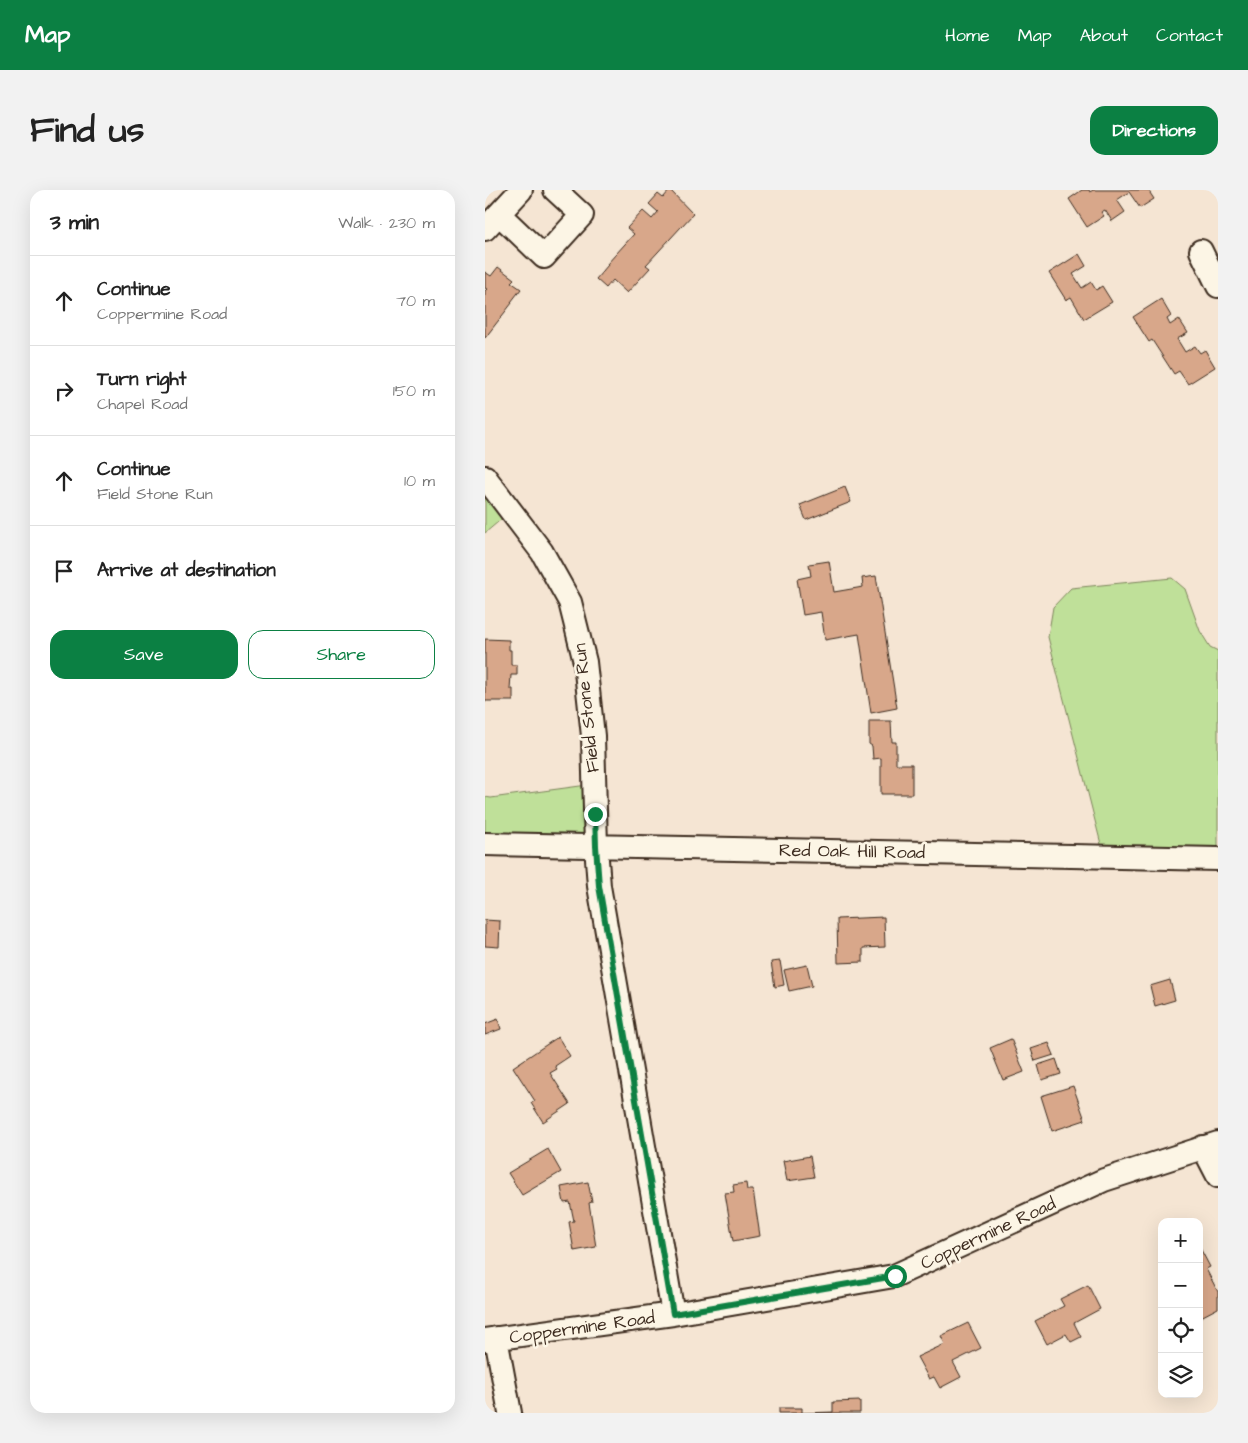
<!DOCTYPE html>
<html lang="en">
<head>
<meta charset="utf-8">
<style>
	body { margin:0; font-family:"Architects Daughter",sans-serif; background:#f2f2f2; color:#222 }
	.controls { position:absolute; right:15px; bottom:15px; display:grid; overflow:hidden; border-radius:10px; box-shadow:0 5px 20px #0002 }
	.controls button { width:45px; height:45px; display:grid; place-items:center; padding:0; border:0; border-bottom:1px solid #e0e0e0; background:#fff; color:#222; font:25px sans-serif }
	.stop { position:absolute; width:15px; height:15px; margin:-11px; border:4px solid #0b8043; border-radius:50%; background:#fff }
	.stop.end { background:#0b8043; border-color:#fff; box-shadow:0 1px 5px #0008 }
	.list { margin:0; padding:0; list-style:none }
	h2 { display:flex; justify-content:space-between; align-items:center; height:65px; margin:0; padding:0 20px; font-size:21px }
	h2 small { font-size:16px; font-weight:400; color:#767676 }
	.list li { display:grid; grid-template-columns:32px 1fr auto; gap:15px; align-items:center; box-sizing:border-box; height:90px; padding:0 20px; border-top:1px solid #e0e0e0 }
	.list b { display:block; font-size:19px; white-space:nowrap }
	.list p { margin:0; font-size:16px; white-space:nowrap; color:#767676 }
	.list em { font-size:16px; font-style:normal; color:#767676 }
	.actions { display:flex; gap:10px; padding:15px 20px }
	.actions a { flex:1; padding:11px 0; border:1px solid #0b8043; border-radius:15px; text-align:center; font-size:18px; color:#0b8043 }
	.actions .main { background:#0b8043; color:#fff }
	.icon { flex:none; width:28px; height:28px; fill:none; stroke:currentColor; stroke-width:2; stroke-linecap:round; stroke-linejoin:round }
	.map { position:relative; flex:none; width:733px; height:1223px; overflow:hidden; border-radius:15px }
	header { display:flex; align-items:center; gap:30px; box-sizing:border-box; height:70px; padding:0 25px; background:#0b8043; color:#fff }
	header strong { font-size:24px }
	nav { display:flex; gap:28px; margin-inline-start:auto; font-size:18px }
	.intro { display:flex; align-items:center; justify-content:space-between; box-sizing:border-box; height:120px; padding:0 30px }
	h1 { margin:0; font-size:35px }
	.button { padding:12px 22px; border-radius:15px; background:#0b8043; color:#fff; font-size:18px; font-weight:700 }
	main { display:flex; gap:30px; padding:0 30px }
	aside { flex:1; background:#fff; border-radius:15px; box-shadow:0 5px 20px #0002 }
	.map>svg:first-child { display:block }
	.green { fill:#bfe099; stroke:#7d855c }
	.building { fill:#d8a78a; stroke:#3b2a1e }
	.lines { fill:none; stroke-linecap:round; stroke-linejoin:round }
	.minor-casing { stroke:#3b2a1e; stroke-width:26 }
	.minor { stroke:#fcf5e5; stroke-width:22 }
	.route { stroke:#0b8043; stroke-width:6 }
	.labels { text-anchor:middle; stroke-width:5; stroke-linejoin:round; paint-order:stroke }
	.street-label { font-size:18px; fill:#3b2a1e; stroke:#fcf5e5 }
</style>
</head>
<body>
<header>
<strong>Map</strong>
<nav><a>Home</a><a>Map</a><a>About</a><a>Contact</a></nav>
</header>
<div class="intro"><h1>Find us</h1><a class="button">Directions</a></div>
<main>
<aside>
<h2>3 min<small>Walk · 230 m</small></h2>
<ul class="list">
<li><svg class="icon" aria-label="ahead" viewBox="0 0 24 24"><path d="M12 20V5M6 11l6-6 6 6"/></svg><div><b>Continue</b><p>Coppermine Road</p></div><em>70 m</em></li>
<li><svg class="icon" aria-label="right" viewBox="0 0 24 24"><path d="M7 20v-9h11M14 6l5 5-5 5"/></svg><div><b>Turn right</b><p>Chapel Road</p></div><em>150 m</em></li>
<li><svg class="icon" aria-label="ahead" viewBox="0 0 24 24"><path d="M12 20V5M6 11l6-6 6 6"/></svg><div><b>Continue</b><p>Field Stone Run</p></div><em>10 m</em></li>
<li><svg class="icon" aria-label="arrive" viewBox="0 0 24 24"><path d="M6 21V4h12l-3 4 3 4H6"/></svg><div><b>Arrive at destination</b></div></li>
</ul>
<div class="actions"><a class="main">Save</a><a>Share</a></div>
</aside>
<div class="map">
<svg width="733" height="1223" viewBox="0 0 733 1223">
	<rect width="100%" height="100%" fill="#f5e5d3"/>
	<filter id="ink" filterUnits="userSpaceOnUse"><feTurbulence type="fractalNoise" baseFrequency=".02" numOctaves="2"/><feDisplacementMap in="SourceGraphic" scale="10" xChannelSelector="R" yChannelSelector="G"/><feConvolveMatrix kernelMatrix="1 2 1 2 8 2 1 2 1" color-interpolation-filters="sRGB"/></filter>
	<g filter="url(#ink)">
		<path class="green" d="M9,299L26,321L0,343V306Z
			M687,388L700,399L715,441L725,457L733,461V669L619,666L563,447L568,417L586,398Z
			M110,594L111,656L0,654V607L6,608Z"/>
		<path class="building" d="M185,0L208,24L161,75L165,78L142,103L128,90L121,98L111,89L123,75L122,74L149,44L142,38L158,21L167,29L173,22L164,14L173,4L178,8Z
			M597,0H604L605,2L608,0H663L669,9L655,18L644,2L632,10L640,22L627,31L620,20L616,22L619,26L602,37L584,9Z
			M594,64L601,76L588,84L597,98L606,92L611,100L617,96L627,112L599,129L586,107L581,110L564,83Z
			M13,77L29,89L26,92L36,99L26,112L27,113L0,148V101L2,99L0,98V82L6,86Z
			M676,109L686,126L682,129L685,135L694,129L703,143L692,149L700,162L710,156L715,163L720,160L730,177L703,194L694,181L689,184L667,150L664,152L648,127Z
			M360,297L366,312L321,330L315,315Z
			M344,371L349,402L378,397L377,388L391,386L412,518L386,523L374,444L340,450L336,422L318,425L312,389L326,386L324,374Z
			M0,449L24,450V460H26V475H32V485H26L25,499H28V511H0Z
			M384,531H406L407,552H411V574H427V604H396V568L388,569L387,556L384,554Z
			M399,727L400,757L378,758V772L353,773L352,729Z
			M0,730L15,731L14,757L0,756Z
			M295,771L299,795L290,797L286,772Z
			M322,775L327,796L304,801L299,780Z
			M685,790L690,810L670,816L665,796Z
			M13,829L16,839L0,845V834Z
			M73,847L85,866L70,876L72,879L65,883L85,914L58,932L46,913L50,911L28,877Z
			M526,849L539,882L518,890L505,858Z
			M564,853L569,865L550,871L546,859Z
			M571,869L576,884L557,890L553,875Z
			M588,896L600,930L567,941L556,906Z
			M63,959L76,982L37,1005L23,983Z
			M325,966L329,987L302,991L298,971Z
			M103,992L107,1012L104,1013L111,1057L89,1061L84,1032L89,1031L85,1012L79,1013L76,997Z
			M261,993L262,1000H268L275,1046L248,1051L240,1003L249,1002L248,995Z
			M715,1058L725,1077L721,1079L733,1102V1118L714,1128Z
			M603,1095L615,1119L589,1133L596,1147L586,1152L581,1144L562,1154L550,1131L579,1116L575,1109Z
			M483,1133L496,1158L468,1172L476,1187L455,1198L449,1187L444,1189L432,1167L460,1154L456,1146Z
			M375,1211V1223H294V1218H317V1223L348,1222V1212Z"/>
		<g class="lines">
			<g class="minor-casing">
				<path id="minor" d="M14,24L59,67L97,25L70,0
					M0,39L36,0
					M716,61L733,96
					M0,287L57,362L85,412L100,472L108,546L111,656L114,696L188,1124
					M0,654L733,669
					M718,957L733,986
					M11,1148L25,1223
					M0,1150L188,1124L409,1086L619,990L733,953"/>
			</g>
			<use href="#minor" class="minor"/>
		</g>
	</g>
	<g class="lines" filter="url(#ink)">
		<path class="route" d="M110,624L111,656L114,696L188,1124L410,1086"/>
	</g>
	<g class="labels">
		<g class="street-label">
			<text transform="translate(101 518) rotate(-96)" y="6">Field Stone Run</text>
			<text transform="translate(367 661) rotate(1)" y="6">Red Oak Hill Road</text>
			<text transform="translate(503 1043) rotate(-25)" y="6">Coppermine Road</text>
			<text transform="translate(97 1137) rotate(-8)" y="6">Coppermine Road</text>
		</g>
	</g>
</svg>
<div class="controls">
<button>+</button>
<button>−</button>
<button><svg class="icon" aria-label="locate" viewBox="0 0 24 24"><circle cx="12" cy="12" r="6"/><path d="M12 2v4M12 18v4M2 12h4M18 12h4"/></svg></button>
<button><svg class="icon" aria-label="layers" viewBox="0 0 24 24"><path d="M12 4l9 5-9 5-9-5zM3 14l9 5 9-5"/></svg></button>
</div>
<div class="stop" style="left:410px;top:1086px"></div>
<div class="stop end" style="left:110px;top:624px"></div>
</div>
</main>
</body>
</html>
